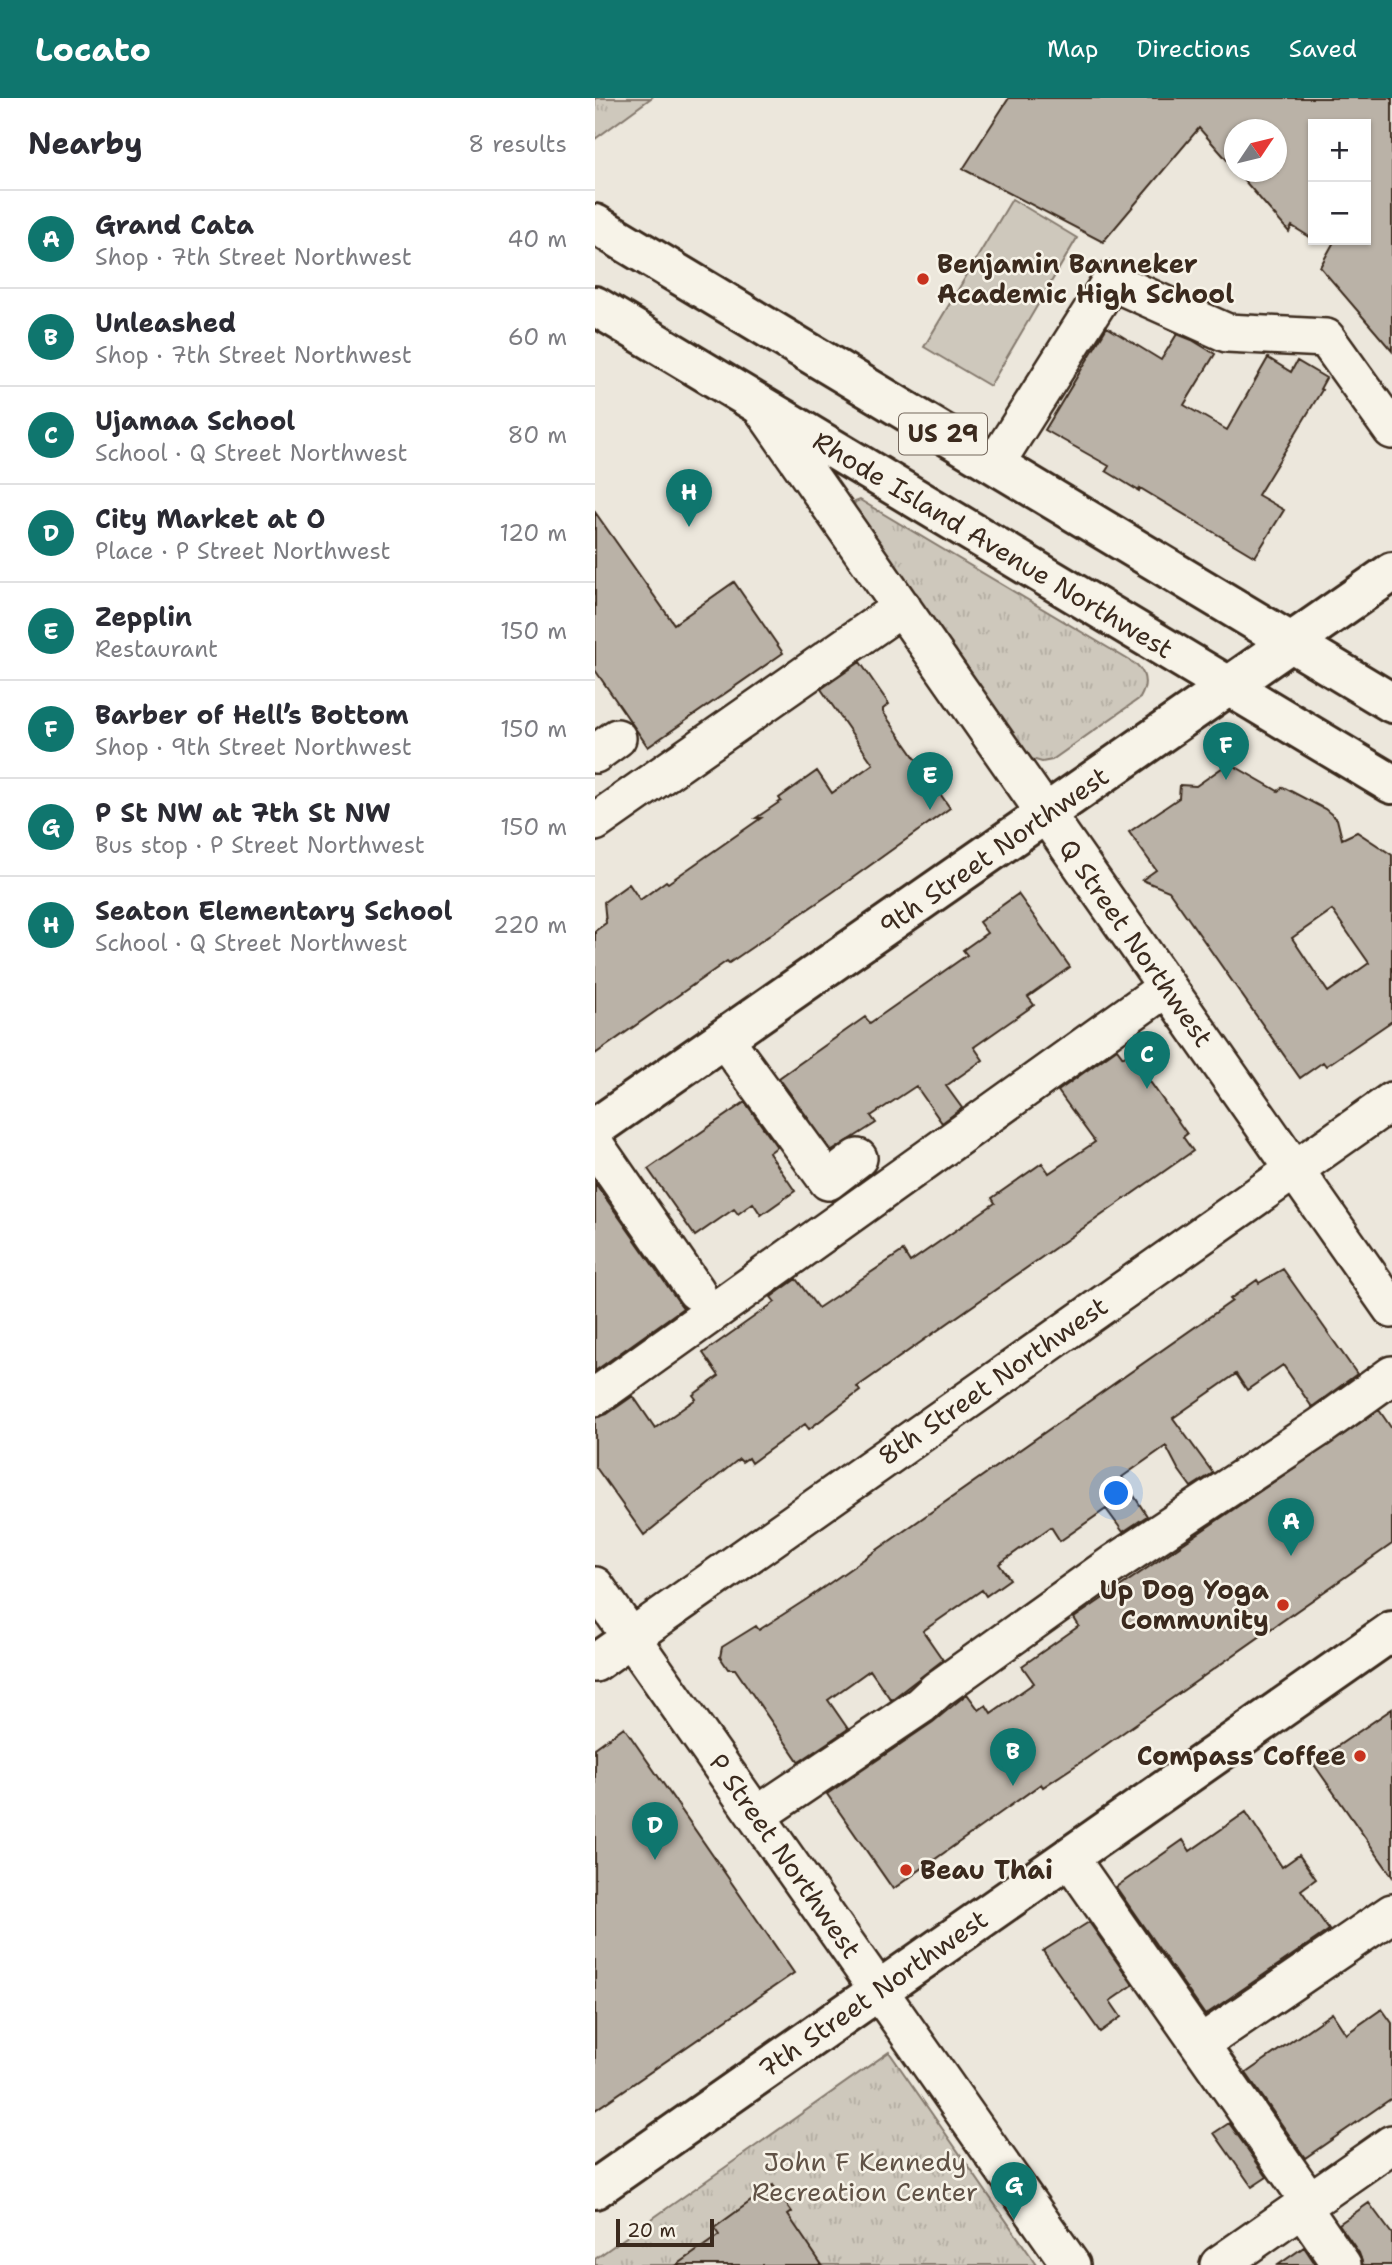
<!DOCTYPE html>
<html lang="en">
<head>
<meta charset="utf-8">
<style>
	body { margin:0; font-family:"Shantell Sans",sans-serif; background:#f2f2f3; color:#2b2b33 }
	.controls { position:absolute; right:21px; top:21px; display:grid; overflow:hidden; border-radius:0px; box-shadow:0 2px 5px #0004 }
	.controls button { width:63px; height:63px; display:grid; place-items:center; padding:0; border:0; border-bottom:2px solid #e1e1e2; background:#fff; color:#2b2b33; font:35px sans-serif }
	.compass { position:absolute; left:629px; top:21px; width:63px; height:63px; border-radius:50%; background:#fff; box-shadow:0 2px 5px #0004; rotate:55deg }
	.scale { position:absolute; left:21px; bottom:18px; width:98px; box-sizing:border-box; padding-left:7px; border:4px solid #3b2a1e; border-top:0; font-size:19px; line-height:24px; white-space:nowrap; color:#3b2a1e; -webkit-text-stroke:5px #f7f3e8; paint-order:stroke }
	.you { position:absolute; left:522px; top:1396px; width:24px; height:24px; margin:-18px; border:5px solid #fff; border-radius:50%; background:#1a73e8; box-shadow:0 0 0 10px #1a73e833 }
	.badge { display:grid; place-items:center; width:46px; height:46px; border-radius:50%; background:#0f766e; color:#fff; font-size:23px; font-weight:700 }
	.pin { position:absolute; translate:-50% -58px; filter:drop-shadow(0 2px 4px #0008) }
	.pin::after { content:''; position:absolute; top:37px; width:24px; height:21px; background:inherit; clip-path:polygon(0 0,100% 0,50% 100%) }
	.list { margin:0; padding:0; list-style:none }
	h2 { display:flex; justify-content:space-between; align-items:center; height:91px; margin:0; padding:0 28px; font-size:30px }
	h2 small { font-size:23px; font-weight:400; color:#7c7c81 }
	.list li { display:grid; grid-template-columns:46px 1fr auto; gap:21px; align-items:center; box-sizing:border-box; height:98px; padding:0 28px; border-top:2px solid #e1e1e2 }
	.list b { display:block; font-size:26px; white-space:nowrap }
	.list p { margin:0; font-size:23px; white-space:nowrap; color:#7c7c81 }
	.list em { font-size:23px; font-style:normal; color:#7c7c81 }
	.map { position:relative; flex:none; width:797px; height:2167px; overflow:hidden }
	header { display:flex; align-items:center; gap:42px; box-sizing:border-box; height:98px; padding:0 35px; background:#0f766e; color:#fff }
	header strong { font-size:33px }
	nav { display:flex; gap:38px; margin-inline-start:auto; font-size:24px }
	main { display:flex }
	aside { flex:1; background:#fff }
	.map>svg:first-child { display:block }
	.grass { fill:#cec8bc; stroke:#84796d; stroke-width:2 }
	.park { fill:url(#park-tufts); stroke:#84796d; stroke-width:2 }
	.building { fill:#bab2a7; stroke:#3b2a1e; stroke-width:2; fill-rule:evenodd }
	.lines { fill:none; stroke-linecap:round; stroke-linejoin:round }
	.minor-casing { stroke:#3b2a1e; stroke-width:42 }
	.major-casing { stroke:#3b2a1e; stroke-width:44 }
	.highway-casing { stroke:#3b2a1e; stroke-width:44 }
	.minor { stroke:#f7f3e8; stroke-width:37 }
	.major { stroke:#f7f3e8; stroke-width:38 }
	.highway { stroke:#f7f3e8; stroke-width:38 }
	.poi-dot { fill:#c8321e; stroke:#f7f3e8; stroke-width:2.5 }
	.labels { text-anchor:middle; stroke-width:5; stroke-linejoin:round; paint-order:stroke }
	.shield { fill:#f7f3e8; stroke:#73665b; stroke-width:2 }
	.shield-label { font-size:24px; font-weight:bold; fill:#3b2a1e }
	.poi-label { font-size:26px; font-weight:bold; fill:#3b2a1e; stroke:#f7f3e8; text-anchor:start }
	.street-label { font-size:26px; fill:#3b2a1e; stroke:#f7f3e8 }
	.park-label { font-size:26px; fill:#605246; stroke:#f7f3e8 }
</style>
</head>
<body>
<header>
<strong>Locato</strong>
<nav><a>Map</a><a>Directions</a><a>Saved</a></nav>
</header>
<main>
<aside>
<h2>Nearby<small>8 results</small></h2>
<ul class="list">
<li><span class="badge">A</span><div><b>Grand Cata</b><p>Shop · 7th Street Northwest</p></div><em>40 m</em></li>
<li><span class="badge">B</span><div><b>Unleashed</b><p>Shop · 7th Street Northwest</p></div><em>60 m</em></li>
<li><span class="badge">C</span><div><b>Ujamaa School</b><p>School · Q Street Northwest</p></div><em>80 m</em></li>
<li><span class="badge">D</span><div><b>City Market at O</b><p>Place · P Street Northwest</p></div><em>120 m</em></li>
<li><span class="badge">E</span><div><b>Zepplin</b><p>Restaurant</p></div><em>150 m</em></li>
<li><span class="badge">F</span><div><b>Barber of Hell’s Bottom</b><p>Shop · 9th Street Northwest</p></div><em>150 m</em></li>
<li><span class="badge">G</span><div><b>P St NW at 7th St NW</b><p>Bus stop · P Street Northwest</p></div><em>150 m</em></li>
<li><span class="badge">H</span><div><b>Seaton Elementary School</b><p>School · Q Street Northwest</p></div><em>220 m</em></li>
</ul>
</aside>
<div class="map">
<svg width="797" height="2167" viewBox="0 0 797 2167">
	<defs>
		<pattern id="park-tufts" width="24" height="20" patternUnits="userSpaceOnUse" patternTransform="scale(1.75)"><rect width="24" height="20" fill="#cec8bc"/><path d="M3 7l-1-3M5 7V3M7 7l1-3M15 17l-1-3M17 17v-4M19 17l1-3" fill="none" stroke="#b2aca1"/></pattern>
	</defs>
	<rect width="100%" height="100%" fill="#ece7dc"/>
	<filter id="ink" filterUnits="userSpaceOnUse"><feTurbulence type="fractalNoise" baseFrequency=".0143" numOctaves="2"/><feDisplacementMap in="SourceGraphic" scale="14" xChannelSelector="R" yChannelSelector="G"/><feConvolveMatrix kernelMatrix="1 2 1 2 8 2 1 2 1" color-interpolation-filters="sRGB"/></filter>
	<g filter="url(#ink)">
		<path class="grass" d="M417,101L482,140L395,288L329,249Z"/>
		<path class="park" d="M0,0H56L0,41Z
			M265,402L542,567C552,577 552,588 545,600L457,662L447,664L433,660L258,411L260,404Z
			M294,1954L442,2167H0V2161Z"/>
		<path class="building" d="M414,0H797V253L725,169L740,142H771V26H718V141L697,128L694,134L642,74H682V32H640V71L604,30L508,144L368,71Z
			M512,229L566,262L582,236L597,242L620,256L589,307L632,332L673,260L696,274L702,263L731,280L725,291L727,292L663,397L689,412L660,459L545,390L544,393L511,373L514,368L450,332Z
			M0,414L79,526L139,484L188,555L53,649L0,572Z
			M265,564L294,606L288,611V614L355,710L238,794L134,865L132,863L0,956V833L11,825L9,804L34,786L45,802L71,783L73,785L166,720H161L186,703L184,700L222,673L237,695L278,666L226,591Z
			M634,665L683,693L688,689L730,711L742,721L747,741L762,734L797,757V923L731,968L728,964L705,980L574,793L547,782L561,772L534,734L584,700L585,687L601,688ZM737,812L774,865L733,894L697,840Z
			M423,796L475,869L433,899L439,907L379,949L388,962L351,988L367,1010L347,1025L321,988L276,1018L281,1025L237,1053L184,980L270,919L275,925L372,857L368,852L392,835L384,824Z
			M522,951L528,959L534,954L592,1036L588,1039L598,1053L262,1289L265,1293L214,1331L210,1326L156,1365L153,1360L147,1364L144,1361L49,1437L0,1368V1320L12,1316L38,1298L60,1330L101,1301L98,1297L124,1278L108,1255L180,1204L176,1199L201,1181L223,1210L308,1153L315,1164L400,1105L397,1100L447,1065L454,1075L500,1044L463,993Z
			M150,1004L182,1049L174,1055L200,1093L166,1117L158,1105L143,1116L139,1111L100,1138L53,1071Z
			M0,1085L88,1210L0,1273Z
			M688,1171L762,1276L717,1309L688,1267L652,1292L641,1276L578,1320L618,1375L596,1389L583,1371L571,1348L527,1379L552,1418L528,1434L511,1411L465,1443L456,1429L404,1466L415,1481L391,1498L387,1492L328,1533L348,1562L296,1602L275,1572L233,1602L253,1631L204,1664L140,1571H133L125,1559L127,1549L161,1528L164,1532L212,1501L637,1203L635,1201L662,1182L664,1185Z
			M784,1312L797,1331V1446L492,1660L448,1689L446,1686L298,1791L232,1696L338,1624L372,1596L384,1612L391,1607L396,1615L439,1585L427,1568L484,1528L479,1520Z
			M797,1611V1778L718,1665Z
			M29,1629L199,1875L0,2012V1650Z
			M651,1714L687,1769L704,1757L721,1781L706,1792L734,1832L610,1917L521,1789L588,1742L595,1753Z
			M494,1824L538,1887L515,1903L526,1919L505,1934L448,1853Z
			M787,1911L797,1925V2000L710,2060L651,1975L737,1915L751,1936Z
			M634,2025L672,2079L657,2089L619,2035Z
			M178,2087L197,2114L193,2117L227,2167H82L124,2137L119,2130Z
			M774,2105L797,2136V2167H768L764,2155L744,2126Z
			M709,2149L721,2167H683Z"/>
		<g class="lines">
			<g class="minor-casing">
				<path id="minor" d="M165,307L797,1211
					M400,366L516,183L632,235L731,240L797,332
					M0,656L22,640
					M0,724L307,509
					M129,940L233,1083L263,1060
					M0,1047L101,1193
					M0,1299L572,889
					M0,1488L476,2167
					M0,1565L797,1003
					M161,1718L326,1607L342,1592L518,1466L725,1329L797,1277
					M474,1759L715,2104
					M607,1945L797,1815
					M707,2109L747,2167
					M624,2167L797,2046"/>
			</g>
			<g class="major-casing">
				<path id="major" d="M0,1030L797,474
					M0,2091L797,1533"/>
			</g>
			<g class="highway-casing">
				<path id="highway" d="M0,126L797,605
					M0,208L797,686"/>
			</g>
			<use href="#minor" class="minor"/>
			<use href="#major" class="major"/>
			<use href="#highway" class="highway"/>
		</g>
	</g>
	<g class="poi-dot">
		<circle cx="328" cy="181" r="7"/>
		<circle cx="688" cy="1507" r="7"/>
		<circle cx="765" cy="1658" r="7"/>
		<circle cx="311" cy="1772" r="7"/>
	</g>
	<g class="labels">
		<rect class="shield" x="304" y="315.5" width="88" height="41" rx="5"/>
		<g class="shield-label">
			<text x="348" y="344">US 29</text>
		</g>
		<g class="poi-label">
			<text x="342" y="175">Benjamin Banneker<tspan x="342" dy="30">Academic High School</tspan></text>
			<text x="674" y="1501" text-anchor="end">Up Dog Yoga<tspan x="674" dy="30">Community</tspan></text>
			<text x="751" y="1667" text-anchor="end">Compass Coffee</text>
			<text x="325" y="1781">Beau Thai</text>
		</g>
		<g class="street-label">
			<text transform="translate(398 447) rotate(31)" y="9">Rhode Island Avenue Northwest</text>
			<text transform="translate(399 753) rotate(-35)" y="9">9th Street Northwest</text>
			<text transform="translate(541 845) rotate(55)" y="9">Q Street Northwest</text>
			<text transform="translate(398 1283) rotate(-35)" y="9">8th Street Northwest</text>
			<text transform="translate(190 1758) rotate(55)" y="9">P Street Northwest</text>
			<text transform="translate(278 1896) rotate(-35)" y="9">7th Street Northwest</text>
		</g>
		<g class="park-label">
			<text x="270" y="2073">John F Kennedy<tspan x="270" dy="30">Recreation Center</tspan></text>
		</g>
	</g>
</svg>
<div class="controls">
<button>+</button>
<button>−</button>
</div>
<svg class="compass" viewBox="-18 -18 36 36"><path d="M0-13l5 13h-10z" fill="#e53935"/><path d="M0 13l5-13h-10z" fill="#7c7c81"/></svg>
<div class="scale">20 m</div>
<div class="you"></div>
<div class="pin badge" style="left:696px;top:1458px">A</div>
<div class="pin badge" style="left:418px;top:1688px">B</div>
<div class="pin badge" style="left:552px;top:991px">C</div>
<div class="pin badge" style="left:60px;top:1762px">D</div>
<div class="pin badge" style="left:335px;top:712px">E</div>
<div class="pin badge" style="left:631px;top:682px">F</div>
<div class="pin badge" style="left:419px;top:2122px">G</div>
<div class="pin badge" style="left:94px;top:429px">H</div>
</div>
</main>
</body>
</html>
